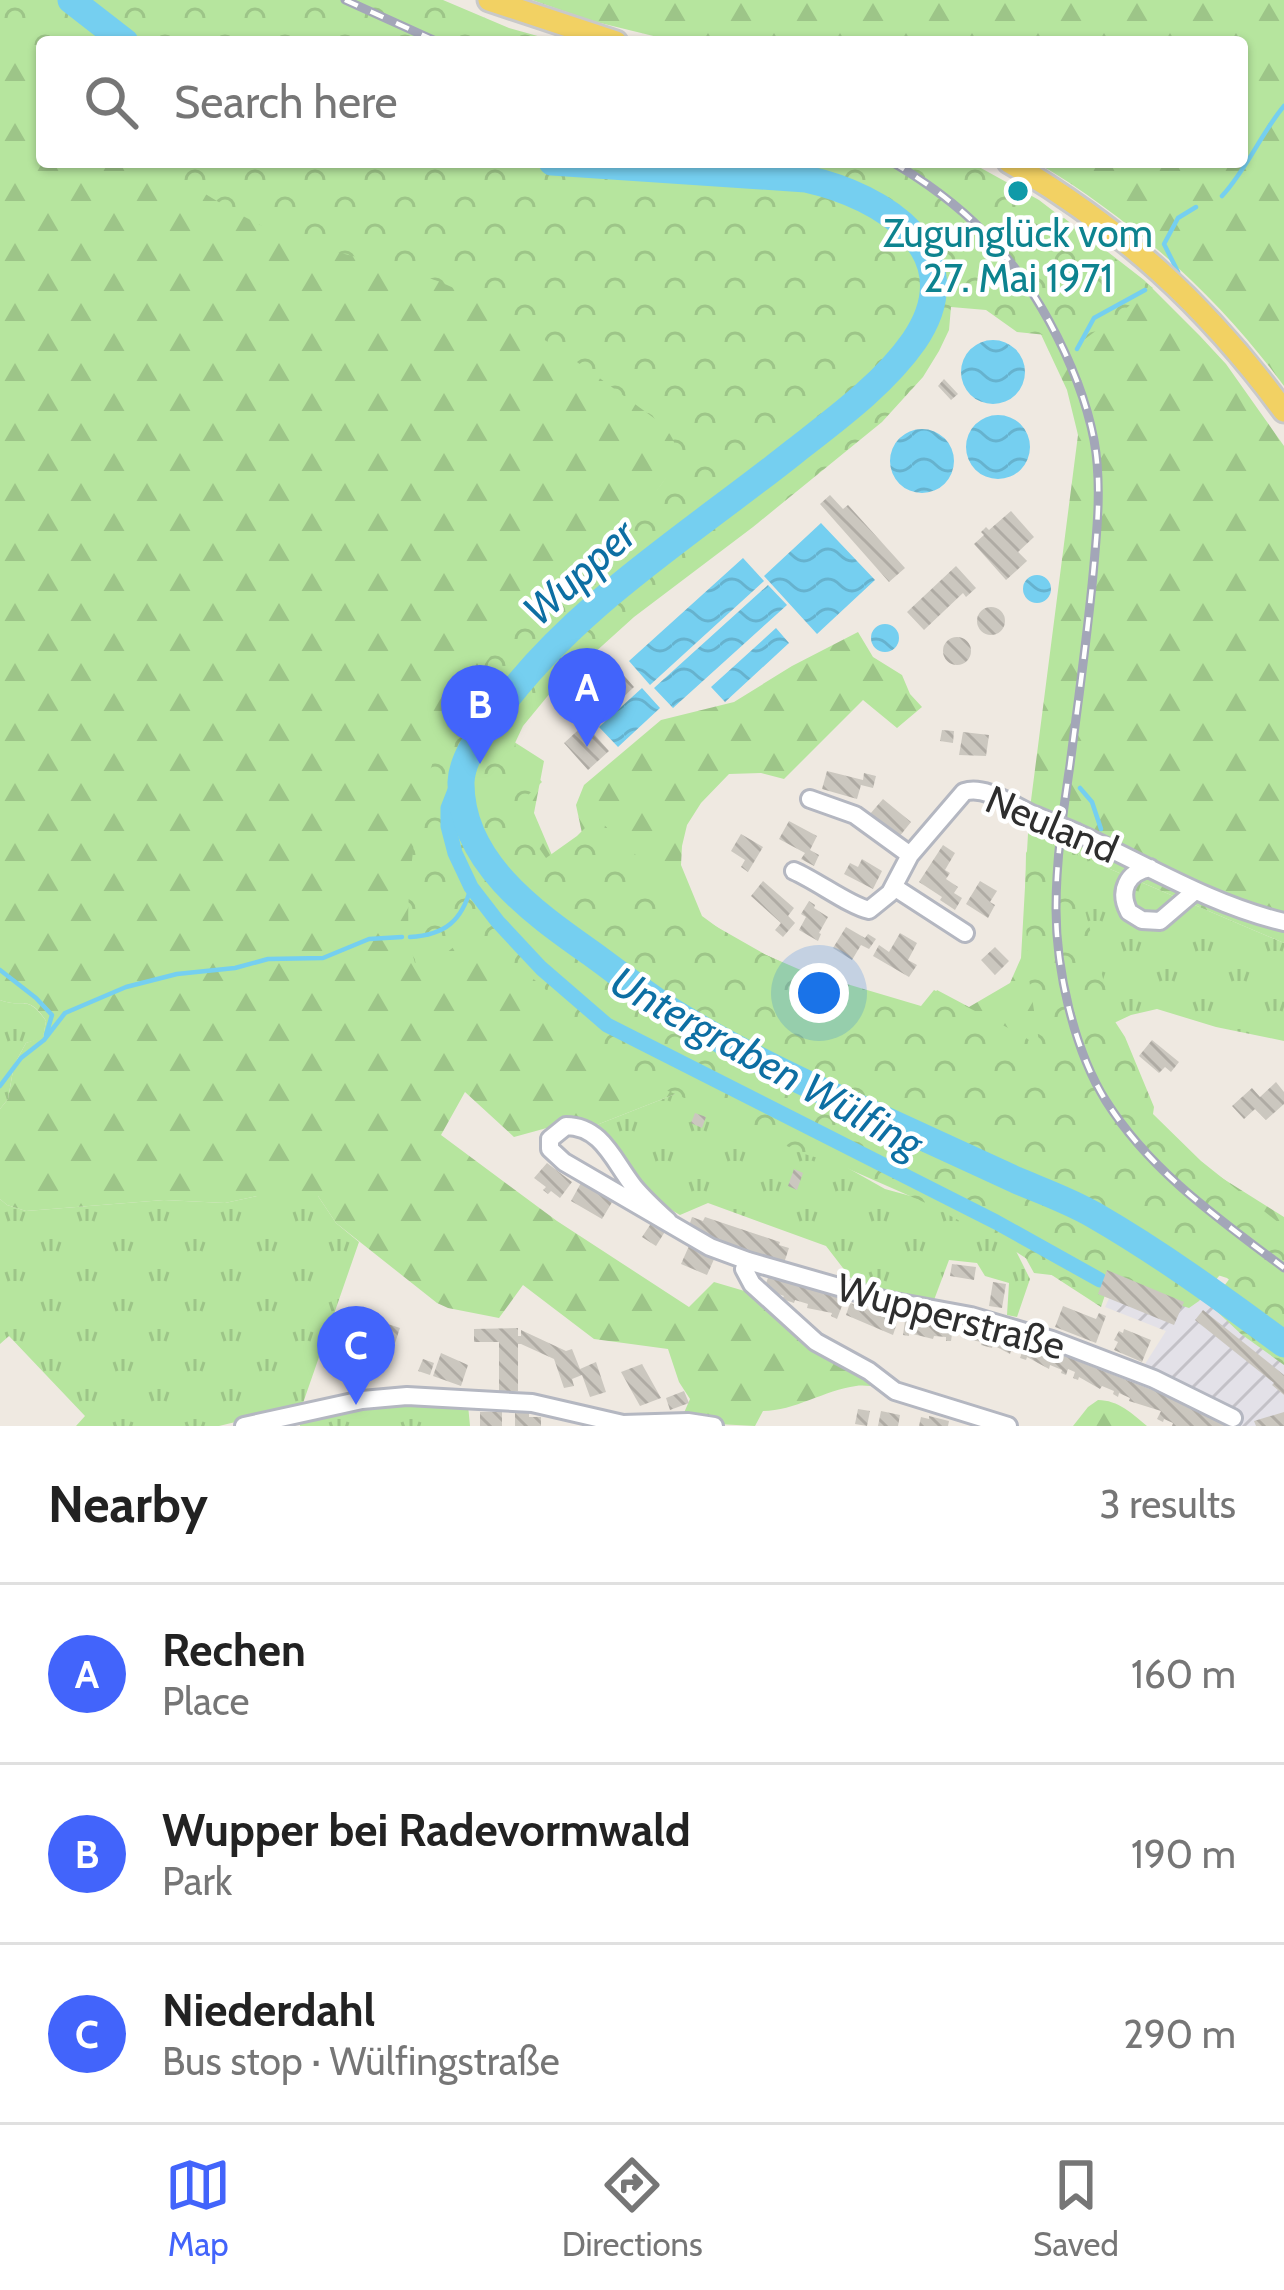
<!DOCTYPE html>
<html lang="en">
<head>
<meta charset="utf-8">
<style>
	body { margin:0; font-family:Cabin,sans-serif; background:#f6f6f6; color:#222 }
	.you { position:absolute; left:819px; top:993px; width:42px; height:42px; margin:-30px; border:9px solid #fff; border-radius:50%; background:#1a73e8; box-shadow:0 0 0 18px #1a73e833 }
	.badge { display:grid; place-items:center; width:78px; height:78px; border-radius:50%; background:#4264fb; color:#fff; font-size:39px; font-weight:700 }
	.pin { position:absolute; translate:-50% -99px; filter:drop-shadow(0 3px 6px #0008) }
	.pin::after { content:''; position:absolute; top:63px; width:42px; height:36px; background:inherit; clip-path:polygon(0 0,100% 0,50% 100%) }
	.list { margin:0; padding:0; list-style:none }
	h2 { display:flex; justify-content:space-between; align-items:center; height:156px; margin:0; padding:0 48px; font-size:51px }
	h2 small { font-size:39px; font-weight:400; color:#767676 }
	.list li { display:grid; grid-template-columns:78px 1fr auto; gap:36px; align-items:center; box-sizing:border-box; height:180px; padding:0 48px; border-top:3px solid #e0e0e0 }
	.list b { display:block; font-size:45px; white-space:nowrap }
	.list p { margin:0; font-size:39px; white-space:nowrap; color:#767676 }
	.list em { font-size:39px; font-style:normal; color:#767676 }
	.icon { flex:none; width:66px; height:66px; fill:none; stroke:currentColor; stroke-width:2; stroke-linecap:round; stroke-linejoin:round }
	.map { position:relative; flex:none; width:1284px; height:1426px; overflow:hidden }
	.search { position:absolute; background:#fff; box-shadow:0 3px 9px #0004; left:36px; right:36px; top:36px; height:132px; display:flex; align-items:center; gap:30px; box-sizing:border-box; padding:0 42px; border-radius:12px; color:#767676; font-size:45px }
	.sheet { height:696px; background:#fff }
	nav { display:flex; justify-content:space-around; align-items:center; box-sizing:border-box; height:168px; border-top:3px solid #e0e0e0; background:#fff; font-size:33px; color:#767676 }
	nav a { display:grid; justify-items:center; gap:6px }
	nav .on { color:#4264fb }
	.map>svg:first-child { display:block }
	.industrial { fill:url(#industrial-furrows) }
	.grass { fill:url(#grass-tufts) }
	.forest { fill:url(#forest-firs) }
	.park { fill:url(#park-crowns) }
	.water { fill:url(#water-waves) }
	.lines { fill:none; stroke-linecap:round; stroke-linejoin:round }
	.stream { stroke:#75cff0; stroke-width:4.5 }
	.canal { stroke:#75cff0; stroke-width:15 }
	.river { stroke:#75cff0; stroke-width:27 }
	.building { fill:url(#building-back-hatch) }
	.minor-casing { stroke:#b4b7c1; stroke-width:22 }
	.major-casing { stroke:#c9c9c9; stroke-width:27 }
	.minor { stroke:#fff; stroke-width:16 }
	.major { stroke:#f2d163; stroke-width:21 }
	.rail-casing { stroke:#a3a6b8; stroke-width:9 }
	.rail { stroke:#fff; stroke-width:4.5; stroke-dasharray:14; stroke-linecap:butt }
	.minor-bridge-casing { stroke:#b4b7c1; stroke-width:22; stroke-linecap:butt }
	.minor-bridge { stroke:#fff; stroke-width:16 }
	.culture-dot { fill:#0f9aa8; stroke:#fff; stroke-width:4.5 }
	.labels { text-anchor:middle; stroke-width:9; stroke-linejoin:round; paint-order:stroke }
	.culture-label { font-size:39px; fill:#0d838f; stroke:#fff }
	.street-label { font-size:39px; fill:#2e2e2e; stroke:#fff }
	.water-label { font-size:42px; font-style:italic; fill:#0d6fa3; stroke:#fff }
</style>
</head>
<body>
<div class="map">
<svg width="1284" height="1426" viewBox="0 0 1284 1426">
	<defs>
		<pattern id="industrial-furrows" width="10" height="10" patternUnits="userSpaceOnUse" patternTransform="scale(3)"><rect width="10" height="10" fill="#e3e1e8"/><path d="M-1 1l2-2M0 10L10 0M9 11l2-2" fill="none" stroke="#c3c1c7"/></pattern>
		<pattern id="grass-tufts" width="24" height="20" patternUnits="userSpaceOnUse" patternTransform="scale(3)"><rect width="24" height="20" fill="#b6e59e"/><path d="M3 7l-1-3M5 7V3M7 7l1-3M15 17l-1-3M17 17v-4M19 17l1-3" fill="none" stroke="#9dc588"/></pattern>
		<pattern id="forest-firs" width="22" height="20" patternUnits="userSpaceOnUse" patternTransform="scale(3)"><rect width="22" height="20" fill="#b6e59e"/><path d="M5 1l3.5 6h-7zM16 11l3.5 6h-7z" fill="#9dc588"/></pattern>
		<pattern id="park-crowns" width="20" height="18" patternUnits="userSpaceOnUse" patternTransform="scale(3)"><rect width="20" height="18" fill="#b6e59e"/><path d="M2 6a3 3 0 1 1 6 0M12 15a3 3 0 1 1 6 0" fill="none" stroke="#9dc588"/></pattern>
		<pattern id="water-waves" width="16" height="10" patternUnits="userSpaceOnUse" patternTransform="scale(3)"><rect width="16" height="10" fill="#75cff0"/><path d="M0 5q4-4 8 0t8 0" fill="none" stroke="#66b2ce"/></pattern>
		<pattern id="building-back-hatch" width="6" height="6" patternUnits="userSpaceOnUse" patternTransform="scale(3)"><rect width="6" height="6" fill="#cbc7bf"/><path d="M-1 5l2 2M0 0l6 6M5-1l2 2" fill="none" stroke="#afaba4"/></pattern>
	</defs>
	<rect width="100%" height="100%" fill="#efe9e1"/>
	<path class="industrial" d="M1118,1279L1199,1290L1284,1355V1426H1237L1241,1416L1145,1364L1166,1331L1105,1307Z"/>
	<path class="grass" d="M1081,851L1103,866L1284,943V1041L1216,1027L1157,1009L1131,1015L1099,1030L1069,868Z
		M0,1000C23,1009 27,993 46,1021L43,1038L26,1043L14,1065L8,1099L0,1109Z
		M683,1091L807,1145L885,1189L947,1206L1010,1239L1030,1279L1017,1317L1007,1315L1009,1283L985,1276L977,1263L949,1260L934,1300L891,1293L853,1281L826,1246L708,1203L680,1215C645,1196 623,1154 594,1126Z
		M257,1196H318L336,1223L359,1242L302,1406L219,1426H76L85,1416L9,1336L0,1344V1199L7,1205L26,1211L164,1200L225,1203Z
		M407,1400L468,1405L470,1426H300V1418Z"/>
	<path class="forest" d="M0,0L42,42V162H552L867,198L471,750L683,1091L594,1126H554L514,1137L465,1092L441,1135L557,1221L689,1307L714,1282L768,1298L895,1391C883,1389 868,1384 856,1386C825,1390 794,1411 763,1411L755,1426L680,1422L690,1399L679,1382L668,1349L594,1339L523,1285L499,1318L448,1308L437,1303L336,1223L318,1196H257L225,1203L164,1200L26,1211L7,1205L0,1199V1109L8,1099L14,1065L26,1043L43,1037L46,1021C28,993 23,1009 0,1000Z
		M532,0H1284V386C1217,295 1133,220 1036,162H1242V42H678L592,21Z
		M1064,218L1144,280L1200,336L1226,364L1284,446V943L1103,866L1081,851L1069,868L1065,917L1145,1112L1214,1173L1284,1217V1326L1227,1278L1205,1271L1077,1278L1034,1273L1014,1237L701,1084L476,765L500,733L544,761L534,813L554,860L586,852L576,805L584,785L661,720L734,702L792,666L858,632L873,657L902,675L910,694L922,707L897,728L863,700L784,779L761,773L729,774L701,803L687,825L682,846L681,865L702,916L736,941L807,974L925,1009L937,990L969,1007L1010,983L1021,958L1029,816L1078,435L1067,390L1038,328L1058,221Z
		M1098,1400C1118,1400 1133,1414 1147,1426H1073L1088,1407Z"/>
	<path class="park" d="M0,0H443L509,28L559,42H42V54L0,25Z
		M164,162H970L1039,200L1153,288L1085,339L1017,332L986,310L951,307L949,330L939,351L923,377L882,422L753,527L634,617L551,692L523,726L515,743L516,751L542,782L512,810L546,858L577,836L601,812L599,820L703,919L766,955L803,971L921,1006L934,990L1022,1035L1040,1048L1029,979L1025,906L1026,853L1042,824L1074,838L1081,871L1082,899L1114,1020L1125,1037L1154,1107L1153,1114L1201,1161L1284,1227V1365L1241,1334L1210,1305L1230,1278L1223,1271L1199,1301L1189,1308L1109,1283L1101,1307L1007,1246L928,1204L835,1163L801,1153L730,1118L650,1083L596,1048L568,1022L559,1003L542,986L502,953L469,943L455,946L432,964L421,978C406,946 407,916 410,880C413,850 416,820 424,790C439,732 486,652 529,610C563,577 663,502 674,460C679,443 670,432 658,421C594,374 530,325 458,290C410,267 359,259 308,244C258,229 214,199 170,172Z"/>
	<path class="water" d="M961 372a32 32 0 1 1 64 0a32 32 0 1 1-64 0Z
		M966 447a32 32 0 1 1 64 0a32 32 0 1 1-64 0Z
		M890 461a32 32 0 1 1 64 0a32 32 0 1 1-64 0Z
		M821,523L875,580L817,634L764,576Z
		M743,558L764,581L650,685L629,661Z
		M1023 589a14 14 0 1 1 28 0a14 14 0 1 1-28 0Z
		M768,585L787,605L673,708L654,688Z
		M871 638a14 14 0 1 1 28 0a14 14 0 1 1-28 0Z
		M776,628L789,643L725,702L711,687Z
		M642,688L660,708L618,747L599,727Z"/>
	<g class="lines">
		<path class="stream" d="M1222,196C1247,169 1260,135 1284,106
			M1178,272L1164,244L1178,218L1196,207
			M934,290H944
			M1077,349L1094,318L1145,290
			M1080,788L1092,802L1101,829
			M410,937C445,935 462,921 471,887
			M0,970L36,998L52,1015L46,1035
			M0,1086L21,1058L44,1040L65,1013L126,987L177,974L235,968L268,959L323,958L369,939L402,937"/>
		<path class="canal" d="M461,775L448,808V826L455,853L471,887L498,922L541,968L607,1025L996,1222L1100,1280"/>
		<path class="river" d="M71,0L125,42
			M552,162L806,179C884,196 974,253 914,341C884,384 836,419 795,451C691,534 574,605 495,714C481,733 462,758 461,782C460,863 537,915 595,956C621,975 646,995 673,1012C726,1045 785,1074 842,1100C900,1127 958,1153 1016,1180C1042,1191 1070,1201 1094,1215C1160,1253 1223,1299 1284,1344"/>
	</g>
	<path class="building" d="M944,379L958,394L951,400L938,386Z
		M830,495L843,509L848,505L905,568L889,582L820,504Z
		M1011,511L1034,537L1018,552L1027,561L1006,580L974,544L984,535L981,532L986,527L989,530Z
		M956,566L976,588L966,597L963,593L924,630L907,612Z
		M977 621a14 14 0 1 1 28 0a14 14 0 1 1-28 0Z
		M943 651a14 14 0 1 1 28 0a14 14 0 1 1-28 0Z
		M620,671L634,687L603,716L588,699Z
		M585,724L609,751L588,770L564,743Z
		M942,730L954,731L953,743L940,741Z
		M963,732L989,735L986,756L959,755Z
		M827,771L863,780L864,773L876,776L873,788L861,785L857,799L822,789Z
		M883,799L911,822L899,837L870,814Z
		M789,821L817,836L810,850L819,855L814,866L801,859L805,853L779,839Z
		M741,834L763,847L748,872L741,867L745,860L731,851Z
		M943,845L955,853L945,870L950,873L946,879L958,887L954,893L962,898L955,910L940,900L942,897L919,882Z
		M862,859L882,871L873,889L844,874L850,863L858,867Z
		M763,881L794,908L788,916L795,923L783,937L775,930L781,923L751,896Z
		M980,881L997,891L990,902L995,905L988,918L966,904Z
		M809,901L815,905L814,908L828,917L819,933L821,934L818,941L799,930L806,917L801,914Z
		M846,927L865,938L868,934L876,939L869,949L861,945L852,960L833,948Z
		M900,933L917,943L908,960L917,965L909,977L873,956L879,945L889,952Z
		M995,947L1009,961L995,975L981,960Z
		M1152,1040L1179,1062L1171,1072L1165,1067L1159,1073L1139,1056Z
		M1276,1082L1284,1092V1104L1266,1120L1255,1109L1244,1119L1232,1106L1252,1088L1260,1097Z
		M695,1113L706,1117L702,1128L691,1123Z
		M547,1163L572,1182L560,1198L551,1191L548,1194L543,1190L546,1187L534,1178Z
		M794,1169L803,1173L797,1190L788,1186Z
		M582,1181L614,1199L602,1219L571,1201Z
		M692,1217L703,1221L705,1217L780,1242L779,1245L789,1248L784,1263L774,1259L773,1261L687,1232Z
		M652,1222L666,1230L656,1246L642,1237Z
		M689,1246L715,1257L707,1275L681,1264Z
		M952,1264L976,1267L974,1280L950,1276Z
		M1107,1270L1184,1302L1174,1325L1098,1294Z
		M770,1272L845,1298L837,1319L831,1316L832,1313L807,1308L808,1304L795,1300L794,1303L782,1299L784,1296L764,1289Z
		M993,1282L1006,1284L1002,1308L989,1306Z
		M850,1303L887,1316L886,1319L897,1323L893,1335L846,1315Z
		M1063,1306L1096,1319L1099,1313L1106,1316L1096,1343L1055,1327Z
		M346,1310L358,1313L357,1319L386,1328L388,1324L400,1328L395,1343L392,1342L390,1347L385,1345L384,1349L346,1337L348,1332L343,1331L345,1325L342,1324Z
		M1203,1310L1284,1375V1395L1272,1385L1274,1383L1195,1320Z
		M906,1314L954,1320L951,1341H946V1337L934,1336L933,1339L909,1333V1336L903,1335Z
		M969,1321L1015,1337L1010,1354L993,1345L992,1348L981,1345L982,1342L964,1339Z
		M518,1328V1336H521V1330L566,1351L572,1349L580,1369L596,1362L606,1392L590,1397L582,1375L572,1379L574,1386L564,1388L554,1359L521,1344H518V1391H499V1342H474V1329Z
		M1124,1329L1151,1340L1142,1362L1114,1350L1118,1342L1114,1340L1119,1331L1123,1333Z
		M1026,1341L1168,1396L1230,1426H1172L1173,1423L1164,1419L1163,1422L1157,1419L1161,1411L1129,1401L1130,1398L1119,1393L1118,1397L1113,1394L1114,1391L1102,1386L1100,1389L1079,1377L1078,1380L1073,1378L1075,1372L1068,1369L1066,1375L1061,1373L1062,1370L1050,1365L1049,1369L1027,1357L1026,1360L1020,1358Z
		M441,1353L468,1365L461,1386L433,1376Z
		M423,1359L434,1363L430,1375L418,1371Z
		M642,1364L661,1398L640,1406L621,1372Z
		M684,1391L689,1403L670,1410L666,1398Z
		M858,1409L870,1411L867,1426L855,1424Z
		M881,1411L900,1415L898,1426H878Z
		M480,1412H502V1426H480Z
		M515,1412H529V1417H541V1426H515Z
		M1284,1412V1426H1256L1254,1421Z
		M929,1416L949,1421L948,1426H919L921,1417L929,1419Z"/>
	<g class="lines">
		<g class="minor-casing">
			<path id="minor" d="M810,799L855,815L910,855
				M1077,833C1145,864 1211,905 1284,922
				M1150,868C1127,872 1118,891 1129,912L1142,920L1160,921L1195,891
				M794,871C817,881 850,906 869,910L890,893L910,855L964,792C986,785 1013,806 1034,815
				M894,887L965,933
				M668,1221C656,1210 644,1199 634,1187C614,1162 602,1126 566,1126L550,1139V1149L564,1162L710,1247L748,1261L884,1300L971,1316L1052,1340L1154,1379L1233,1418
				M748,1261L744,1269L752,1284L816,1342L869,1371L895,1391L1008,1426
				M244,1426L362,1400L407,1396L532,1403L623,1424L688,1422L714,1426"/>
		</g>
		<g class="major-casing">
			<path id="major" d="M489,0L616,42
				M1009,162C1122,228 1207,306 1284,411"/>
		</g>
		<use href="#minor" class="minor"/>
		<use href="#major" class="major"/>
		<g class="rail-casing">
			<path id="rail" d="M345,0L438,42
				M892,162C962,203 1010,250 1049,321C1069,358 1086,398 1094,440C1102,484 1097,531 1093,575C1087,639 1078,702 1070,765C1063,812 1056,861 1056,909C1056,970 1074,1050 1106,1101C1150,1171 1219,1219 1284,1268"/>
		</g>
		<use href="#rail" class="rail"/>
		<g class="minor-bridge-casing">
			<path id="minor-bridge" d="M1034,815L1077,833"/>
		</g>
		<use href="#minor-bridge" class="minor-bridge"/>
	</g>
	<circle class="culture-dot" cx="1018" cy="191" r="12"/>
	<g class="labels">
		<g class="culture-label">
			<text x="1018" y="247">Zugunglück vom<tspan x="1018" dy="45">27. Mai 1971</tspan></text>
		</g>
		<g class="street-label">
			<text transform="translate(1052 824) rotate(23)" y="14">Neuland</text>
			<text transform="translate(951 1316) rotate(15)" y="14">Wupperstraße</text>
		</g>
		<g class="water-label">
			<text transform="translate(579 572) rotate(-42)" y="15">Wupper</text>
			<text transform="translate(767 1062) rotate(29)" y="15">Untergraben Wülfing</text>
		</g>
	</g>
</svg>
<div class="you"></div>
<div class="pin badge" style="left:587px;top:747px">A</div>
<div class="pin badge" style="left:480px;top:764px">B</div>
<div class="pin badge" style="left:356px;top:1405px">C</div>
<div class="search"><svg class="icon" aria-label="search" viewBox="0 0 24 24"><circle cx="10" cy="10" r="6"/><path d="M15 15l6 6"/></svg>Search here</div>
</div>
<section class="sheet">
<h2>Nearby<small>3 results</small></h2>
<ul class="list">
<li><span class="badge">A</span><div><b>Rechen</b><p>Place</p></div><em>160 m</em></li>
<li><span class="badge">B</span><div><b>Wupper bei Radevormwald</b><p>Park</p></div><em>190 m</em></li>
<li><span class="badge">C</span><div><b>Niederdahl</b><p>Bus stop · Wülfingstraße</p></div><em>290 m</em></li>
</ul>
</section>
<nav>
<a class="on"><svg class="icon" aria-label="map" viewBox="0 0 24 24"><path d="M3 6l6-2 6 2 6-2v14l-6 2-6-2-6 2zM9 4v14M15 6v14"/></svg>Map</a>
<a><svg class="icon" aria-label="directions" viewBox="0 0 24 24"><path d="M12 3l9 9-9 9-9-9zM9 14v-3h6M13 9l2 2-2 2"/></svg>Directions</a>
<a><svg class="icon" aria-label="saved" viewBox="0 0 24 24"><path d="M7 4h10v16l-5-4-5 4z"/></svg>Saved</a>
</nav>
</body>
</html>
